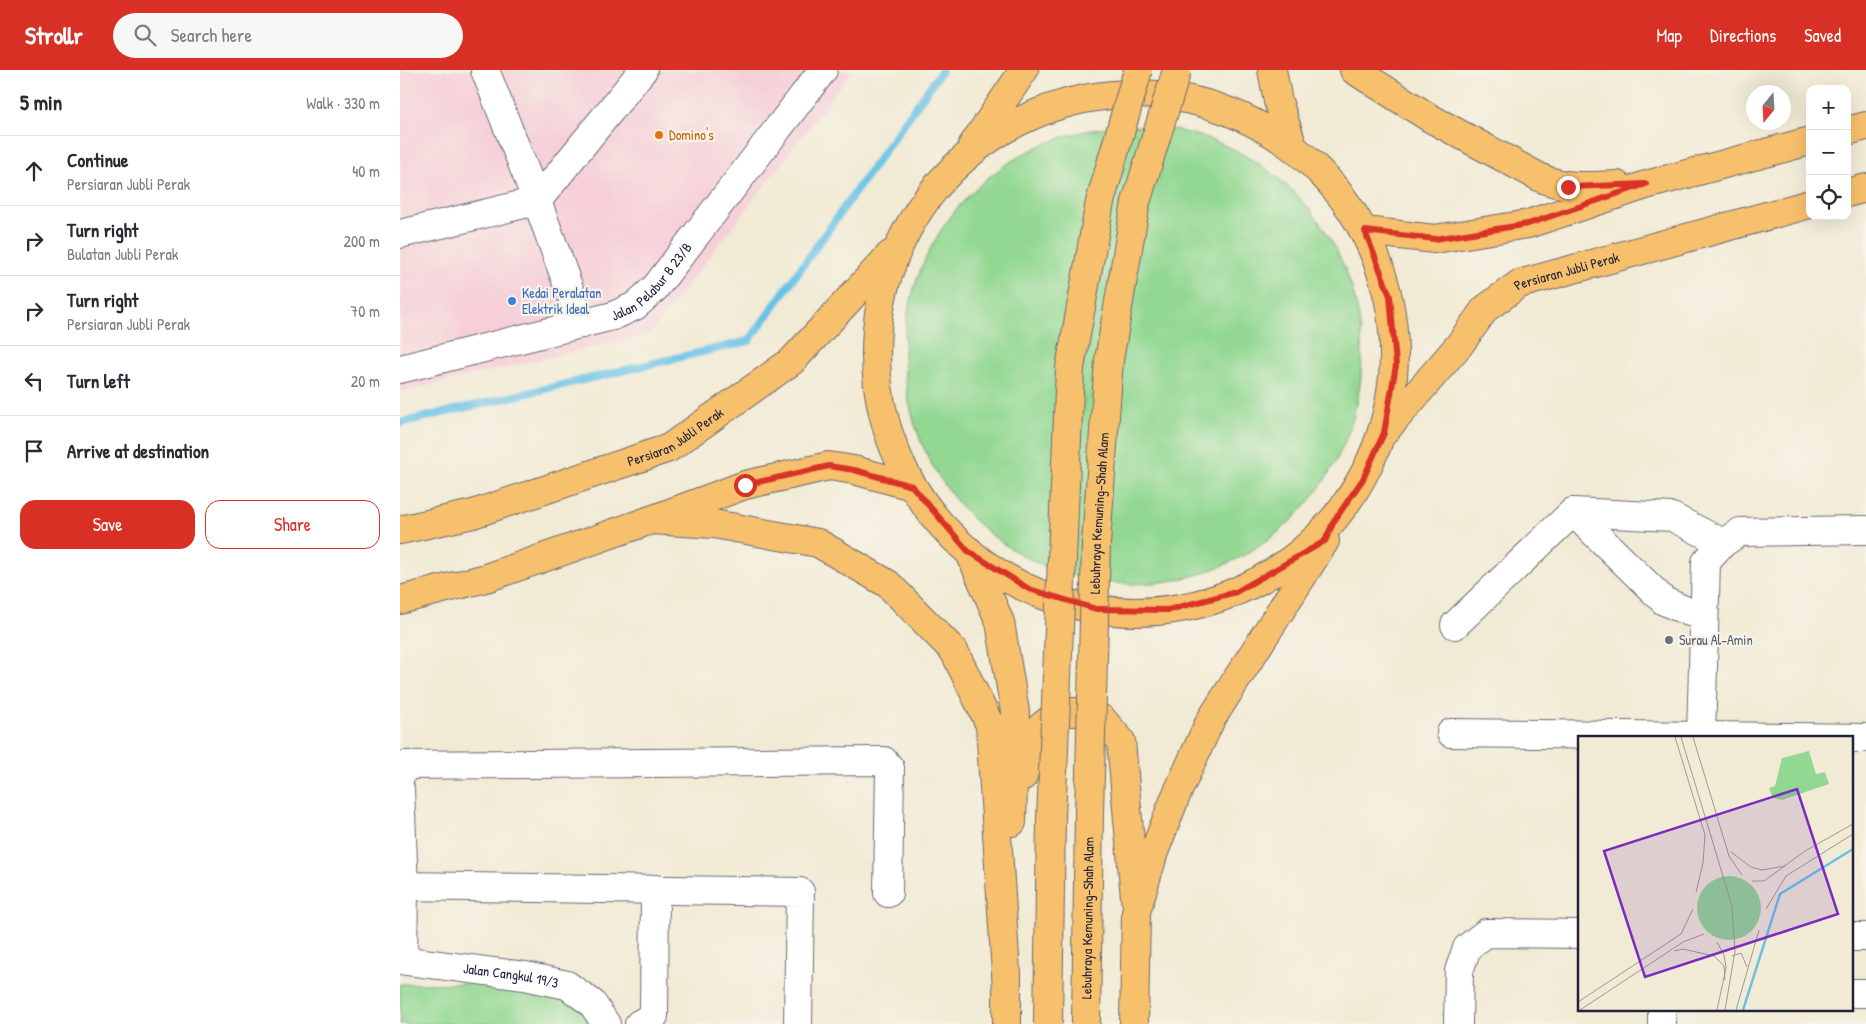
<!DOCTYPE html>
<html lang="en">
<head>
<meta charset="utf-8">
<style>
	body { margin:0; font-family:"Patrick Hand",sans-serif; background:#f7f7f7; color:#2b2b33 }
	.controls { position:absolute; right:15px; top:15px; display:grid; overflow:hidden; border-radius:10px; box-shadow:0 5px 20px #0002 }
	.controls button { width:45px; height:45px; display:grid; place-items:center; padding:0; border:0; border-bottom:1px solid #e1e1e2; background:#fff; color:#2b2b33; font:25px sans-serif }
	.compass { position:absolute; left:1346px; top:15px; width:45px; height:45px; border-radius:50%; background:#fff; box-shadow:0 5px 20px #0002; rotate:198deg }
	.stop { position:absolute; width:15px; height:15px; margin:-11px; border:4px solid #d93025; border-radius:50%; background:#fff }
	.stop.end { background:#d93025; border-color:#fff; box-shadow:0 1px 5px #0008 }
	.list { margin:0; padding:0; list-style:none }
	h2 { display:flex; justify-content:space-between; align-items:center; height:65px; margin:0; padding:0 20px; font-size:21px }
	h2 small { font-size:16px; font-weight:400; color:#7c7c81 }
	.list li { display:grid; grid-template-columns:32px 1fr auto; gap:15px; align-items:center; box-sizing:border-box; height:70px; padding:0 20px; border-top:1px solid #e1e1e2 }
	.list b { display:block; font-size:19px; white-space:nowrap }
	.list p { margin:0; font-size:16px; white-space:nowrap; color:#7c7c81 }
	.list em { font-size:16px; font-style:normal; color:#7c7c81 }
	.actions { display:flex; gap:10px; padding:15px 20px }
	.actions a { flex:1; padding:11px 0; border:1px solid #d93025; border-radius:15px; text-align:center; font-size:18px; color:#d93025 }
	.actions .main { background:#d93025; color:#fff }
	.icon { flex:none; width:28px; height:28px; fill:none; stroke:currentColor; stroke-width:2; stroke-linecap:round; stroke-linejoin:round }
	.map { position:relative; flex:none; width:1466px; height:954px; overflow:hidden }
	header { display:flex; align-items:center; gap:30px; box-sizing:border-box; height:70px; padding:0 25px; background:#d93025; color:#fff }
	header strong { font-size:24px }
	nav { display:flex; gap:28px; margin-inline-start:auto; font-size:18px }
	.search { width:350px; height:45px; background:#f7f7f7; display:flex; align-items:center; gap:12px; box-sizing:border-box; padding:0 18px; border-radius:28px; color:#7c7c81; font-size:19px }
	main { display:flex }
	aside { flex:1; background:#fff }
	.map>svg:first-child { display:block }
	.built { fill:#f6cfd8 }
	.green { fill:#92d892; stroke:#5a7d66 }
	.lines { fill:none; stroke-linecap:round; stroke-linejoin:round }
	.stream { stroke:#68c2e6; stroke-width:8 }
	.minor-casing { stroke:#6a6871; stroke-width:30 }
	.major-casing { stroke:#6a6871; stroke-width:30 }
	.highway-casing { stroke:#6a6871; stroke-width:30 }
	.minor { stroke:#fff; stroke-width:28 }
	.major { stroke:#f7c06c; stroke-width:28 }
	.highway { stroke:#f7c06c; stroke-width:28 }
	.highway-bridge-casing { stroke:#6a6871; stroke-width:30; stroke-linecap:butt }
	.highway-bridge { stroke:#f7c06c; stroke-width:28 }
	.route { stroke:#d93025; stroke-width:6 }
	.food-dot { fill:#e8710a; stroke:#f7f3e8; stroke-width:2 }
	.shop-dot { fill:#3f7fe0; stroke:#f7f3e8; stroke-width:2 }
	.worship-dot { fill:#6b7280; stroke:#f7f3e8; stroke-width:2 }
	.labels { text-anchor:middle; stroke-width:4.5; stroke-linejoin:round; paint-order:stroke }
	.food-label { font-size:14px; fill:#c56008; stroke:#f7f3e8; text-anchor:start }
	.street-label { font-size:14px; fill:#22223b; stroke:#f7f3e8 }
	.shop-label { font-size:14px; fill:#366cbe; stroke:#f7f3e8; text-anchor:start }
	.worship-label { font-size:14px; fill:#5b616d; stroke:#f7f3e8; text-anchor:start }
	.inset-river { fill:none; stroke:#68c2e6; stroke-width:2.5 }
	.inset-road { fill:none; stroke:#9e9a97; stroke-width:1 }
	.view { fill:#7b2cbf; fill-opacity:0.15; stroke:#7b2cbf; stroke-width:2.5 }
	.inset-edge { fill:none; stroke:#22223b; stroke-width:2.5 }
</style>
</head>
<body>
<header>
<strong>Strollr</strong>
<div class="search"><svg class="icon" aria-label="search" viewBox="0 0 24 24"><circle cx="10" cy="10" r="6"/><path d="M15 15l6 6"/></svg>Search here</div>
<nav><a>Map</a><a>Directions</a><a>Saved</a></nav>
</header>
<main>
<aside>
<h2>5 min<small>Walk · 330 m</small></h2>
<ul class="list">
<li><svg class="icon" aria-label="ahead" viewBox="0 0 24 24"><path d="M12 20V5M6 11l6-6 6 6"/></svg><div><b>Continue</b><p>Persiaran Jubli Perak</p></div><em>40 m</em></li>
<li><svg class="icon" aria-label="right" viewBox="0 0 24 24"><path d="M7 20v-9h11M14 6l5 5-5 5"/></svg><div><b>Turn right</b><p>Bulatan Jubli Perak</p></div><em>200 m</em></li>
<li><svg class="icon" aria-label="right" viewBox="0 0 24 24"><path d="M7 20v-9h11M14 6l5 5-5 5"/></svg><div><b>Turn right</b><p>Persiaran Jubli Perak</p></div><em>70 m</em></li>
<li><svg class="icon" aria-label="left" viewBox="0 0 24 24"><path d="M17 20v-9H6M10 6l-5 5 5 5"/></svg><div><b>Turn left</b></div><em>20 m</em></li>
<li><svg class="icon" aria-label="arrive" viewBox="0 0 24 24"><path d="M6 21V4h12l-3 4 3 4H6"/></svg><div><b>Arrive at destination</b></div></li>
</ul>
<div class="actions"><a class="main">Save</a><a>Share</a></div>
</aside>
<div class="map">
<svg width="1466" height="954" viewBox="0 0 1466 954">
	<rect width="100%" height="100%" fill="#f7f3e8"/>
	<filter id="ink" filterUnits="userSpaceOnUse"><feTurbulence type="fractalNoise" baseFrequency=".02" numOctaves="2"/><feDisplacementMap in="SourceGraphic" scale="10" xChannelSelector="R" yChannelSelector="G"/><feConvolveMatrix kernelMatrix="1 2 1 2 8 2 1 2 1" color-interpolation-filters="sRGB"/></filter>
	<filter id="wash" filterUnits="userSpaceOnUse"><feTurbulence type="fractalNoise" baseFrequency=".0096" numOctaves="4" result="noise"/><feDisplacementMap in="SourceGraphic" scale="20" xChannelSelector="R" yChannelSelector="G"/><feGaussianBlur stdDeviation="1.12" result="paint"/><feColorMatrix in="noise" values="0 0 0 0 0 0 0 0 0 0 0 0 0 0 0 0 0 1.4 0 .05"/><feComposite in="paint" operator="in"/></filter>
	<g filter="url(#wash)">
		<rect width="100%" height="100%" fill="#f1ead4"/>
		<path class="built" d="M0,0H453L250,264L0,322Z"/>
		<path class="green" d="M504 285a229 229 0 1 1 458 0a229 229 0 1 1-458 0Z
			M127,913L183,940L190,954H0V914Z"/>
		<g class="lines">
			<path class="stream" d="M0,353L349,271L542,0"/>
		</g>
	</g>
	<g filter="url(#ink)">
		<g class="lines">
			<g class="minor-casing">
				<g id="minor">
					<path d="M85,0L137,131L182,254"/>
					<path d="M0,164L137,131L243,0"/>
					<path id="s1" d="M0,299L213,246L235,236L255,218L423,0"/>
					<path d="M1173,442L1272,447L1323,473"/>
					<path d="M1055,555L1173,442L1264,531L1289,542"/>
					<path d="M1051,663L1466,668"/>
					<path d="M1301,666L1306,492L1323,473L1340,462L1466,460"/>
					<path d="M0,707L4,695L484,691L490,698L488,823"/>
					<path d="M0,719L4,816"/>
					<path d="M1452,867H1466"/>
					<path id="s2" d="M0,890L125,906L167,915L192,933L206,954"/>
					<path d="M3,890L4,816L400,822L398,954"/>
					<path d="M1452,923H1466"/>
					<path d="M239,954L254,946L255,819"/>
					<path d="M1058,954L1059,901L1067,878L1086,863L1180,864"/>
					<path d="M1262,954V940"/>
				</g>
			</g>
			<g class="major-casing">
				<g id="major">
					<path d="M872,0L878,31L893,77"/>
					<path d="M954,0L1030,48L1141,108C1166,119 1190,116 1217,115"/>
					<circle cx="735" cy="283" r="259"/>
					<path d="M1447,61L1466,56"/>
					<path d="M572,76L624,0"/>
					<path d="M1447,123L1466,118"/>
					<path d="M965,161L1035,169L1128,154L1246,115L1410,71"/>
					<path id="s3" d="M984,362L1060,274L1085,239L1119,214L1410,134"/>
					<path id="s4" d="M0,460L73,444L269,378L392,291L490,185"/>
					<path d="M0,530L86,508L251,450L345,415L429,396L454,400L512,416"/>
				</g>
			</g>
			<g class="highway-casing">
				<path id="highway" d="M251,450L314,454L418,473L488,514L554,581L590,655L607,919
					M569,481L600,552L615,642L612,752
					M623,706L636,661L654,646L666,642H683L702,649L721,671L735,828
					M607,954V902
					M734,954L736,842L754,782L775,728L810,651L925,471"/>
			</g>
			<use href="#minor" class="minor"/>
			<use href="#major" class="major"/>
			<use href="#highway" class="highway"/>
			<g class="highway-bridge-casing">
				<g id="highway-bridge">
					<path d="M648,954L651,749L670,298L700,132L738,0"/>
					<path id="s5" d="M686,954L689,743L696,474L709,290L736,132L777,0"/>
				</g>
			</g>
			<use href="#highway-bridge" class="highway-bridge"/>
		</g>
	</g>
	<g class="lines" filter="url(#ink)">
		<path class="route" d="M345,415L429,396L454,400L512,416L568,481L629,519L696,539L768,540L836,522L925,471L934,451L963,409L984,363L996,295L990,226L965,161L1035,169L1128,154L1246,114L1168,117"/>
	</g>
	<circle class="food-dot" cx="259" cy="65" r="5"/>
	<circle class="shop-dot" cx="112" cy="231" r="5"/>
	<circle class="worship-dot" cx="1269" cy="570" r="5"/>
	<g class="labels">
		<g class="food-label">
			<text x="269" y="70">Domino's</text>
		</g>
		<g class="street-label">
			<text dy="5" stroke="none"><textPath href="#s3" startOffset="251">Persiaran Jubli Perak</textPath></text>
			<text dy="5" stroke="none"><textPath href="#s1" startOffset="272">Jalan Pelabur B 23/B</textPath></text>
			<text dy="5" stroke="none"><textPath href="#s4" startOffset="292">Persiaran Jubli Perak</textPath></text>
			<text dy="5" stroke="none"><textPath href="#s5" startOffset="511">Lebuhraya Kemuning–Shah Alam</textPath></text>
			<text dy="5" stroke="none"><textPath href="#s5" startOffset="106">Lebuhraya Kemuning–Shah Alam</textPath></text>
			<text dy="5" stroke="none"><textPath href="#s2" startOffset="112">Jalan Cangkul 19/3</textPath></text>
		</g>
		<g class="shop-label">
			<text x="122" y="228">Kedai Peralatan<tspan x="122" dy="16">Elektrik Ideal</tspan></text>
		</g>
		<g class="worship-label">
			<text x="1279" y="575">Surau Al-Amin</text>
		</g>
	</g>
	<g transform="translate(1178 666)">
		<rect width="275" height="275" fill="#f1ead4"/>
		<path d="M231,15L238,38L247,36L251,48L204,64L195,62L191,52L197,50L204,22ZM119 172a32 32 0 1 1 64 0a32 32 0 1 1-64 0Z" fill="#92d892"/>
		<path class="inset-river" d="M165,274L202,158L275,113"/>
		<path class="inset-road" d="M97,1L127,99L125,127L118,156M103,1L154,170L157,215L147,274M115,1L151,120L164,139M153,116L173,131L184,134L207,130M174,145H186L227,115L275,88M188,173L208,140L275,98M96,215L105,213L136,220L146,230L147,244M154,220L163,217L169,231M0,266L103,198L115,173M2,274L105,206L126,198M139,274L148,232L146,219L139,206M158,274L181,194"/>
		<path class="view" d="M219,53L260,178L67,241L26,115Z"/>
		<rect width="275" height="275" class="inset-edge"/>
	</g>
</svg>
<div class="controls">
<button>+</button>
<button>−</button>
<button><svg class="icon" aria-label="locate" viewBox="0 0 24 24"><circle cx="12" cy="12" r="6"/><path d="M12 2v4M12 18v4M2 12h4M18 12h4"/></svg></button>
</div>
<svg class="compass" viewBox="-18 -18 36 36"><path d="M0-13l5 13h-10z" fill="#e53935"/><path d="M0 13l5-13h-10z" fill="#7c7c81"/></svg>
<div class="stop" style="left:345px;top:415px"></div>
<div class="stop end" style="left:1168px;top:117px"></div>
</div>
</main>
</body>
</html>
